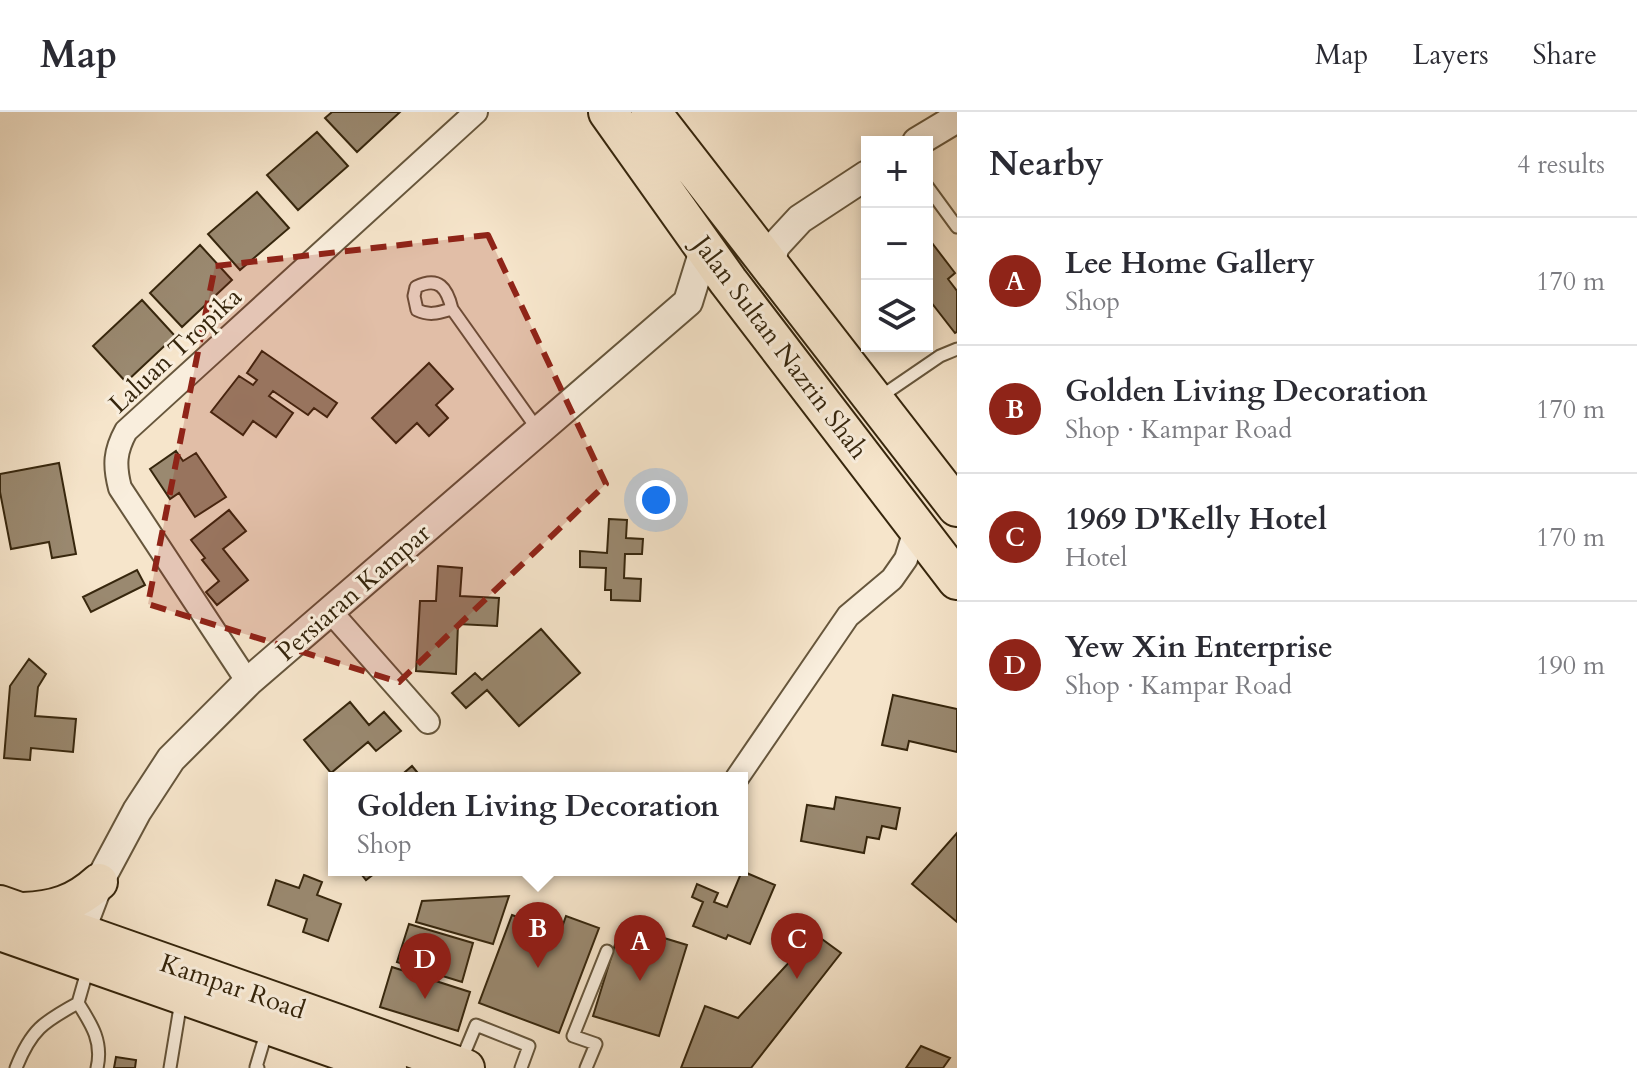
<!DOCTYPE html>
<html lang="en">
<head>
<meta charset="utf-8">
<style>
	body { margin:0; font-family:Cardo,serif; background:#f2f2f3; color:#2b2b33 }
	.controls { position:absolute; right:24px; top:24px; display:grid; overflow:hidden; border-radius:0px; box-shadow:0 4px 12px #0003 }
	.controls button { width:72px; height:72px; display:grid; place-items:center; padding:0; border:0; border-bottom:2px solid #e1e1e2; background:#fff; color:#2b2b33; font:40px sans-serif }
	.you { position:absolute; left:656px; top:388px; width:28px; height:28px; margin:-20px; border:6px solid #fff; border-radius:50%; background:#1a73e8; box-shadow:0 0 0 12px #1a73e833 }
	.badge { display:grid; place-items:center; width:52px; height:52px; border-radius:50%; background:#8f2418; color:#fff; font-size:26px; font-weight:700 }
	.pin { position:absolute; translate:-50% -66px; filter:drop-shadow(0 2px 4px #0008) }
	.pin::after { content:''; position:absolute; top:42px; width:28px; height:24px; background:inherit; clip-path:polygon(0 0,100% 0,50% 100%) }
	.popup { position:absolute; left:328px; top:660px; width:420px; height:104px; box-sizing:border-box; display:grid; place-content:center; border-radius:0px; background:#fff; filter:drop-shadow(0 2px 6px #0005); font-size:26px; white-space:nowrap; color:#7c7c81 }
	.popup b { font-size:30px; color:#2b2b33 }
	.popup::after { content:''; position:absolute; left:50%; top:100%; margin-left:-16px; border:16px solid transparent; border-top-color:#fff }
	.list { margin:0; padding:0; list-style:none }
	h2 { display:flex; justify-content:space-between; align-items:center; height:104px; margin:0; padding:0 32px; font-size:34px }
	h2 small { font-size:26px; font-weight:400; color:#7c7c81 }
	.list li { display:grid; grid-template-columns:52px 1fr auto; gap:24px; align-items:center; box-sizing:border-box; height:128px; padding:0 32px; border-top:2px solid #e1e1e2 }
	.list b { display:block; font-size:30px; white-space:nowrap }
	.list p { margin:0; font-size:26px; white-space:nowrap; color:#7c7c81 }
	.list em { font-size:26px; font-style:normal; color:#7c7c81 }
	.icon { flex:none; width:44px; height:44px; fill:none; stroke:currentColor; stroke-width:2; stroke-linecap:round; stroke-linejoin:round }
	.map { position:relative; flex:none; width:957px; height:956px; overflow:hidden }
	header { display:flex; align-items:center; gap:48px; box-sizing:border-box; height:112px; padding:0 40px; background:#fff; border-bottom:2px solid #e1e1e2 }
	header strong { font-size:38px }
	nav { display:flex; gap:44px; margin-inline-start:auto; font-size:28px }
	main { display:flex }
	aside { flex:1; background:#fff }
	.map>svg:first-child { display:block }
	.building { fill:#9a8970; stroke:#36260d; stroke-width:2 }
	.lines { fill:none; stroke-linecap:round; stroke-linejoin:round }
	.service-casing { stroke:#66563c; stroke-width:15 }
	.minor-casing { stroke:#66563c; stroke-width:26 }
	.tertiary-casing { stroke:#66563c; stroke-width:32 }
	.primary-casing { stroke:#36260d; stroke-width:40 }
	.trunk-casing { stroke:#36260d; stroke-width:42 }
	.service { stroke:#f9eedd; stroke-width:11 }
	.minor { stroke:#f9eedd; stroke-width:22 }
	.tertiary { stroke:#f9eedd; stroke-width:28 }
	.primary { stroke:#f6e5cb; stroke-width:36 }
	.trunk { stroke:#f6e5cb; stroke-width:38 }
	.marked { fill:#8f2418; fill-opacity:0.2; stroke:#8f2418; stroke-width:6; stroke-dasharray:16 10; stroke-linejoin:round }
	.labels { text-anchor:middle; stroke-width:6; stroke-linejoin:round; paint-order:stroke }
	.street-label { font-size:26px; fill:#36260d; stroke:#f9eedd }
</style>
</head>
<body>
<header>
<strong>Map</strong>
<nav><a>Map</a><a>Layers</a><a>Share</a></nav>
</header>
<main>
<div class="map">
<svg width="957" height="956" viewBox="0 0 957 956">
	<rect width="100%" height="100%" fill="#f6e5cb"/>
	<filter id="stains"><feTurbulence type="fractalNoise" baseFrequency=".0025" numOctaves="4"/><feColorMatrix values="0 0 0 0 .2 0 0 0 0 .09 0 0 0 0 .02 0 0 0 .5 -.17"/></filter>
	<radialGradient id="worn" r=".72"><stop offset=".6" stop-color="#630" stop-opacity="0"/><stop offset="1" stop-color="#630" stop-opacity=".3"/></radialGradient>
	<path class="building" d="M332,0H400L357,40L325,6Z
		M317,20L348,54L298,98L267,63Z
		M257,80L289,116L240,158L208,122Z
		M929,127L955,161L948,167L957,179V220L955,221L927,185Z
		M200,133L232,168L182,215L150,181Z
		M142,188L175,224L126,270L93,234Z
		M262,239L337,291L327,305L314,296L308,303L273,279L269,284L293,301L276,325L253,309L243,323L211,300L239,264L253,273L257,268L247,261Z
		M429,251L453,277L436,293L448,306L429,324L417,311L396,331L372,306Z
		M176,339L183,349L196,341L226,385L195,405L179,381L170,387L150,357Z
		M59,351L76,442L52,446L49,430L11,437L0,380V362Z
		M229,398L246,419L223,437L248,468L217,493L206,480L219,469L202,448L205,446L191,428Z
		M609,407L627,408L626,426L643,427L642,442H625L624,466L641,467L640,489L611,488V478H605L606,456L580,455V439L607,441Z
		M438,454L462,456L460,484L499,486L497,514L458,512L456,562L416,559L420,489H436Z
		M137,458L145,473L91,500L83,485Z
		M541,517L580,561L519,614L487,578L466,596L452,581L475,561L482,568Z
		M29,547L46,562L38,575L35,604L76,607L73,640L31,636L30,648L4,646L10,574Z
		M893,583L957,597V640L909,629L907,638L882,633Z
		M350,590L369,613L384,600L401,619L376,639L368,630L331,661L304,628Z
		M412,654L422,666H398Z
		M836,685L900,696L896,717L882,714L879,727L867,725L864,741L801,729L807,693L834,697Z
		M957,721V810L912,772Z
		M358,758H379L366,768Z
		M742,759L775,773L750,832L728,823L726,827L693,814L703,790L692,785L697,772L718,781L714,790L727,795Z
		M304,763L322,770L317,783L341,792L328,829L303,820L307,807L268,793L276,768L299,776Z
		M509,784L493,832L416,810L422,789Z
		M512,803L560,821L566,804L599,816L559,921L479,891Z
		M409,812L473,831L462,870L397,850Z
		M621,813L687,833L659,924L593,904Z
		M815,822L841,841L751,956H681L705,894L738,906Z
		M392,855L470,880L458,919L380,895Z
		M921,934L950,946L943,956H906Z
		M116,945L136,948L135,956H114Z"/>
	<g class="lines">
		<g class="service-casing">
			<path id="service" d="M927,74L957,115
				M452,197C438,201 430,204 417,198L414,184L416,175C439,164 447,176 452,197L538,318
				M880,285L940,244L957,237
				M78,891C92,913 103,930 97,956
				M461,949L476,913L529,934L521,956
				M16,956C31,918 43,910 78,891L88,856
				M170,956L181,889
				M258,956L256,955L267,918
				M586,956L596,932L573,924L607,839"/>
		</g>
		<g class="minor-casing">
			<path id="minor" d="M330,499L428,610
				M248,570L120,376C114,353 115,339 126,319L476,0
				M737,666L848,504L892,467L906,447L916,415"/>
		</g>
		<g class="tertiary-casing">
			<path id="tertiary" d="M917,30L957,6
				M770,152L775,134L800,107L867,63
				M80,820L99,770L137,699L171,647L248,570L688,190L705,135"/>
		</g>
		<g class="primary-casing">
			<path id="primary" d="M0,792L466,956
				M23,799C54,798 76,791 99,770
				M0,820L388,956"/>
		</g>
		<g class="trunk-casing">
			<path id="trunk" d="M608,0L728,169L957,468
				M651,0L957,395"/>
		</g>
		<use href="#service" class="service"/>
		<use href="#minor" class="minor"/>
		<use href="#tertiary" class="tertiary"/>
		<use href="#primary" class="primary"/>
		<use href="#trunk" class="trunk"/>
	</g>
	<path class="marked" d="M488,123L606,372L399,570L148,492L215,154Z"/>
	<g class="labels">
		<g class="street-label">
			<text transform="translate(781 235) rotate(53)" y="9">Jalan Sultan Nazrin Shah</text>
			<text transform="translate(175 238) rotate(-43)" y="9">Laluan Tropika</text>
			<text transform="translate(353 480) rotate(-41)" y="9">Persiaran Kampar</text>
			<text transform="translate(233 874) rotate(19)" y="9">Kampar Road</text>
		</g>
	</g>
	<rect width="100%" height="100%" filter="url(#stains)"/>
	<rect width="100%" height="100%" fill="url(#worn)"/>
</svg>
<div class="controls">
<button>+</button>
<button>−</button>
<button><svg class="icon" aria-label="layers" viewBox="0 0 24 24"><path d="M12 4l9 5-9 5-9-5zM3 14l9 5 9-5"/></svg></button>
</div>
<div class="you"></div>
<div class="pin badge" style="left:640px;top:869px">A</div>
<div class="pin badge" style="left:538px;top:856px">B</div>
<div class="popup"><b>Golden Living Decoration</b>Shop</div>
<div class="pin badge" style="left:797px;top:867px">C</div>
<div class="pin badge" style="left:425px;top:887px">D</div>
</div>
<aside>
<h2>Nearby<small>4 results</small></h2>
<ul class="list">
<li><span class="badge">A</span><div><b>Lee Home Gallery</b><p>Shop</p></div><em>170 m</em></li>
<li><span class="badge">B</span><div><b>Golden Living Decoration</b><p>Shop · Kampar Road</p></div><em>170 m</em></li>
<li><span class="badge">C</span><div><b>1969 D'Kelly Hotel</b><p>Hotel</p></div><em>170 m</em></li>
<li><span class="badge">D</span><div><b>Yew Xin Enterprise</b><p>Shop · Kampar Road</p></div><em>190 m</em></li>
</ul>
</aside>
</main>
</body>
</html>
